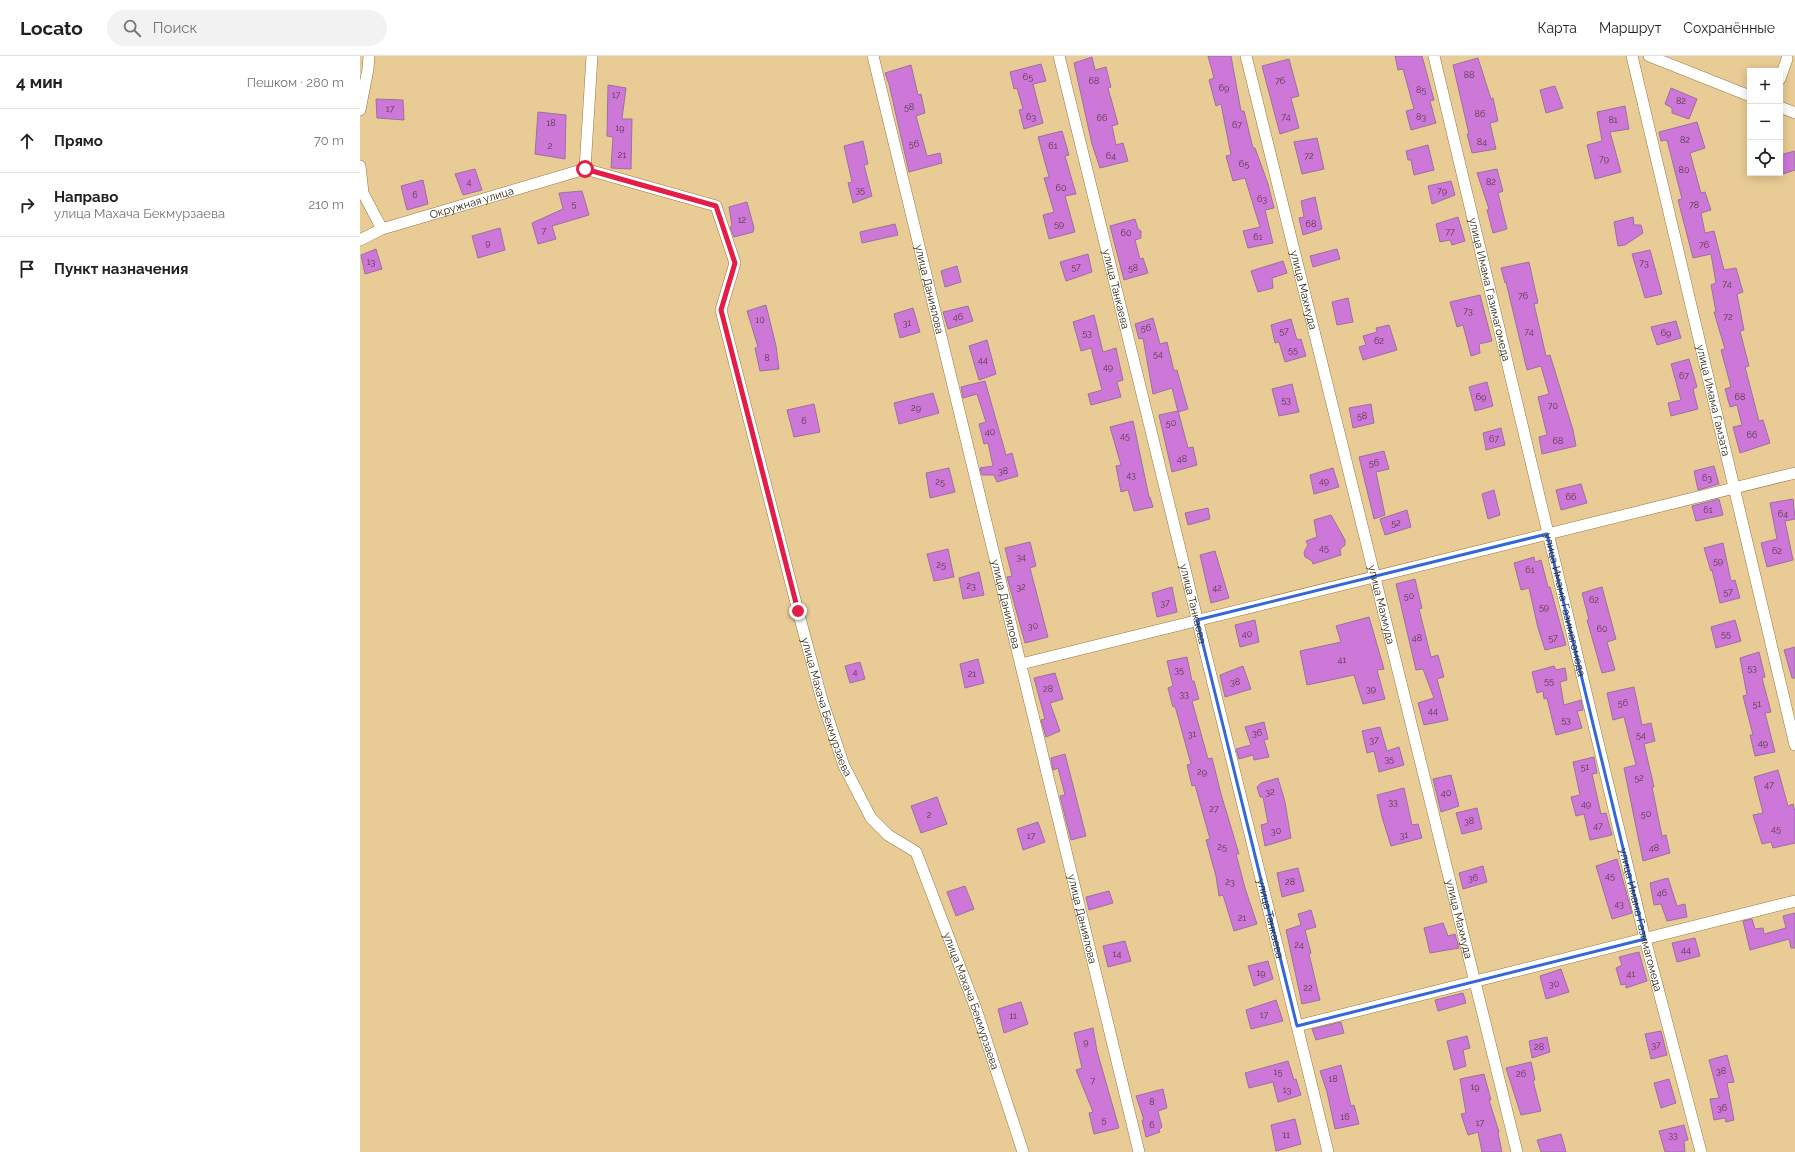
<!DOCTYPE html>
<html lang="ru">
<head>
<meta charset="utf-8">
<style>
	body { margin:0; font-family:Raleway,sans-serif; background:#f2f2f2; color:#202124 }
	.controls { position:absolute; right:12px; top:12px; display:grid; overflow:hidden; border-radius:0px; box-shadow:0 2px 10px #0003 }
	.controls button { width:36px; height:36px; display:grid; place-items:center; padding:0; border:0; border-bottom:1px solid #e0e0e0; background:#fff; color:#202124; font:20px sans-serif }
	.stop { position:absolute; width:12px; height:12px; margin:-9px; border:3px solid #e11d48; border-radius:50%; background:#fff }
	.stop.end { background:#e11d48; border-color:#fff; box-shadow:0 1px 4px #0008 }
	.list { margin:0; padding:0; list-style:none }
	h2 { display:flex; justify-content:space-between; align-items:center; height:52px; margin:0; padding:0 16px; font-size:17px }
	h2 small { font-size:13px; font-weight:400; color:#757577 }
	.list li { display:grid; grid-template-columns:26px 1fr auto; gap:12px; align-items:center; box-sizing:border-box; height:64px; padding:0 16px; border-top:1px solid #e0e0e0 }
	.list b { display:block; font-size:15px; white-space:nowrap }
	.list p { margin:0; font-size:13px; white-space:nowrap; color:#757577 }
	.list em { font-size:13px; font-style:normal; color:#757577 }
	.icon { flex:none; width:22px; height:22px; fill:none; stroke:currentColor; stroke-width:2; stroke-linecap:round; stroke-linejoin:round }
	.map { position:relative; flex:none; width:1435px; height:1096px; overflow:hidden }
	header { display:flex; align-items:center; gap:24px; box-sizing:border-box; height:56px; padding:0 20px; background:#fff; border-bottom:1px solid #e0e0e0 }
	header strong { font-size:19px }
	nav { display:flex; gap:22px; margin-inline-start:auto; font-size:14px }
	.search { width:280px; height:36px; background:#f2f2f2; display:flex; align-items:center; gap:10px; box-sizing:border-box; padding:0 14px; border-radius:22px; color:#757577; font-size:15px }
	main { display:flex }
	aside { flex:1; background:#fff }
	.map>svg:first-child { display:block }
	.building { fill:#cd78d8; stroke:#98729d }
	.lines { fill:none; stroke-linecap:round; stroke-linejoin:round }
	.minor-casing { stroke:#937944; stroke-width:12 }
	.minor { stroke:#fff; stroke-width:11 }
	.route { stroke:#e11d48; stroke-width:5 }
	.marked { fill:none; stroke:#3468d7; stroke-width:3; stroke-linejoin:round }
	.labels { text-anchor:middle; stroke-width:3; stroke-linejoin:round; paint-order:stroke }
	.number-label { font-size:9px; fill:#563840 }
	.street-label { font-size:11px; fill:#2e230d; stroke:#f6d9a2 }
</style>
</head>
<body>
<header>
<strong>Locato</strong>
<div class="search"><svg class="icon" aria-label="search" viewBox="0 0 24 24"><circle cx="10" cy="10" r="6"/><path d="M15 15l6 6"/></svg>Поиск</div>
<nav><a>Карта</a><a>Маршрут</a><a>Сохранённые</a></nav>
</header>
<main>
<aside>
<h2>4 мин<small>Пешком · 280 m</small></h2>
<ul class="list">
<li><svg class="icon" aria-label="ahead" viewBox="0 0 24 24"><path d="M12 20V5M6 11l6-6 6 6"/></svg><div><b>Прямо</b></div><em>70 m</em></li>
<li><svg class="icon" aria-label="right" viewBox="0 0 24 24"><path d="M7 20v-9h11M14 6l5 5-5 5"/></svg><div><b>Направо</b><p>улица Махача Бекмурзаева</p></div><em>210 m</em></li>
<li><svg class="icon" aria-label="arrive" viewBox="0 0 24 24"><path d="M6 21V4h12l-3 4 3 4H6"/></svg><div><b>Пункт назначения</b></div></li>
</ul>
</aside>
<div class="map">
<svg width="1435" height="1096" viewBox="0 0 1435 1096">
	<rect width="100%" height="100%" fill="#e9cc95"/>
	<path class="building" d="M848,0H871L881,55H884L893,92H895L908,128L914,152L905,154L913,187L888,192L883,175L900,171L885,122L873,125L866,100L871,99L861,48L856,50L849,24L854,22Z
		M1035,0H1062L1074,44L1070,45L1076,67L1051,74L1046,55L1054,53L1043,13L1038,14Z
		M732,1L735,14L746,11L751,31L748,32L758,68L752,70L756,89L763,87L768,105L740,112L732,88L714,7Z
		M1118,2L1131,43L1133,42L1138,65L1130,67L1136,93L1112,97L1107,78H1109L1093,9Z
		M929,3L939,40L931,42L939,72L920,78L902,10Z
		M681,8L686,25L673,28L683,67L664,73L659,54L663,53L657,32L654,33L650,16Z
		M551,9L558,39L561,38L565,57L556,60L567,100L580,97L582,107L549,116L529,28L525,17Z
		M248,29L266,32L262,63H272L271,113L251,112L253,81L247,80Z
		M1195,30L1203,52L1186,57L1180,34Z
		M1311,32L1337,43L1329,63L1312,57V52L1305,48Z
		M16,43L43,44L44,64L17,62Z
		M1265,50L1269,73L1250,76L1261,116L1235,123L1227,89L1242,85L1237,56Z
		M178,56L206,59L205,103L175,98Z
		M1337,66L1345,92L1330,97L1341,137L1345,136L1351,154L1341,157L1345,177L1354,175L1364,214L1376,212L1383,236L1377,238L1384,274L1380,275L1389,310L1385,311L1399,365L1403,364L1410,387L1380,397L1373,371L1382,369L1377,349L1370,351L1365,333L1371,331L1361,294L1365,293L1354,256H1356L1351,229L1356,227L1351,198L1333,202L1318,144L1322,143L1307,84L1301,85L1299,76Z
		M702,75L709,99L705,100L716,138L705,140L715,176L689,183L683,159L694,156L684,122L689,121L678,81Z
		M957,82L964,113L942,118L934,86Z
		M503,85L508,108L504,109L512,140L493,147L488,127L492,126L484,90Z
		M1068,89L1074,114L1054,119L1051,104H1048L1046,95Z
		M1435,95V114L1420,119V99Z
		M115,113L122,134L103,139L95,118Z
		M1137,113L1143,135L1138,137L1147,173L1133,177L1127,154L1129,153L1117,117Z
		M63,124L68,148L47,154L41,130Z
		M1091,125L1095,139L1072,148L1068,130Z
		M222,135L229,159L192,170L196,183L178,188L172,167L203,153L199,137Z
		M955,141L962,173L943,179L939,162L944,161L941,145Z
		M387,146L394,172L393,176L374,181L370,171L372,170L369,151Z
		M1098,161L1105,185L1092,189L1090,184L1080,186L1076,168Z
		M1273,161L1274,169H1281L1283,177L1265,189L1258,190L1254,166Z
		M775,163L778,173L781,175V182L775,184L780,203L783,202L788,217L764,224L750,170Z
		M535,168L538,179L502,187L500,176Z
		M140,172L145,194L118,202L112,180Z
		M16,193L22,213L5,218L1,199Z
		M977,193L980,203L953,211L950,200Z
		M1290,194L1302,238L1285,242L1272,198Z
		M728,198L732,216L706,225L700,206Z
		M923,205L927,217L912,222L913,232L898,236L891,215Z
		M1169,206L1178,247L1174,248L1186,300L1190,299L1213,374L1216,390L1182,398L1179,381L1187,379L1178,341L1189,338L1181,310L1167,314L1146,226L1145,227L1141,212Z
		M597,210L601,226L585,231L581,215Z
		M1120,239L1132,285L1119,288L1120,297L1111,300L1103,269L1097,271L1090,246Z
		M988,242L993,266L977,269L972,246Z
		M406,249L416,290L419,313L400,315L395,292L398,291L387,255Z
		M608,250L613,265L588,273L583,256Z
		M553,252L560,276L540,282L534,258Z
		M734,259L743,296L756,292L763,324L757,326L761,341L731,349L728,338L742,334L731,292L721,295L713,266Z
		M793,262L800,288L807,286L814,315L817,314L828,353L818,356L812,332L793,338L783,282L779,283L775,268Z
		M931,263L937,284L941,283L946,300L925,306L919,286L915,287L911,269Z
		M1316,265L1321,282L1297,289L1291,271Z
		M1029,269L1037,294L1003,304L999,291L1006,289L1003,280L1017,276L1016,272Z
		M627,284L636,318L619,324L609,290Z
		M1329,303L1337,331L1333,333L1338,353L1311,360L1308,347L1321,344L1311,308Z
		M625,325L646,399L652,397L658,420L637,426L634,419H622L620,412L633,410L628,387L624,388L619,368L626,366L617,338L603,342L601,331Z
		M1127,326L1133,350L1115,355L1109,331Z
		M932,328L939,356L919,360L912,333Z
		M573,337L579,357L539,368L534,347Z
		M454,348L460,376L434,381L427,354Z
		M1011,348L1014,367L993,372L989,352Z
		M818,355L828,392L833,391L837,409L812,416L799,359Z
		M773,365L789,441H790L793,451L774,455L768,434L761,436L756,410L761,409L750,371Z
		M1141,372L1145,389L1126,394L1123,377Z
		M1024,395L1029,413L1016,416L1025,459L1014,463L999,401Z
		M1354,410L1359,428L1338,434L1334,415Z
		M589,412L595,436L570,442L566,417Z
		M973,412L979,431L954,438L950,419Z
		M1221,428L1227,447L1201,454L1196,434Z
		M1134,434L1140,459L1128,463L1122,438Z
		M1359,443L1363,459L1336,465L1332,450Z
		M1433,443L1435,463L1425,465L1433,504L1407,511L1401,487L1417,483L1410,447Z
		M848,452L850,463L828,469L825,457Z
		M1047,454L1051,471L1025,479L1020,463Z
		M971,459L985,484V489L980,493L981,499L953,508L952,505L945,501L944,496L948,489L946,485L957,481L954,464Z
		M670,486L676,510L670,512L688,581L665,587L647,521L652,520L645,492Z
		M1363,487L1371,525L1375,524L1380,542L1360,547L1352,514L1351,515L1344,492Z
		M588,493L594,521L574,525L567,498Z
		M855,495L869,542L851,547L840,499Z
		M1174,501L1175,506L1181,504L1188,531H1190L1206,589L1185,594L1178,572L1169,532L1161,534L1154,507Z
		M619,516L624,539L603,543L599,522Z
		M1055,523L1062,552L1059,553L1071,601L1078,599L1084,621L1077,623L1088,664L1064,669L1058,647L1074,642L1063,613L1056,614L1036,528Z
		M812,531L817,556L797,561L792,537Z
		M1242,531L1256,583L1247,586L1255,614L1242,617L1227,564H1229L1222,537Z
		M1009,561L1024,613L1017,614L1025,643L1003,648L994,619L947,629L940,595L981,586L976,570Z
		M895,564L899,586L880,591L875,569Z
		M1375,564L1381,585L1356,592L1351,571Z
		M1435,591V622H1432L1424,594Z
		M1399,596L1405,621L1402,622L1411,656L1405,657L1415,696L1395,700L1390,679H1393L1383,640L1387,639L1380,602Z
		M827,601L832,625H834L839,643L832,645L848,703L852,702L861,738L879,798H876L885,832L897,868L874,875L863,839L859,840L856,820L846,784L850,783L835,729L832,730L827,709L831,708L815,650L813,651L808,632L813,630L807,605Z
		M618,603L624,627L605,632L600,608Z
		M500,606L505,623L490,627L485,610Z
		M883,610L891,633L865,641L860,619Z
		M1194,610L1196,614L1205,612L1207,624L1200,626L1204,649L1221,644L1223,654L1217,655L1222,672L1196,679L1187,642L1184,643L1183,635L1177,637L1172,616Z
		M695,617L703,643L690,647L700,675L686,681L681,664L685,663L674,622Z
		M1274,631L1282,669L1291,667L1295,685L1284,688L1294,731H1292L1302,780L1306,779L1310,797L1283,805L1264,712L1276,709L1264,661L1253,664L1247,637Z
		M904,666L908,683L904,684L909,701L894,704L893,699L879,703L876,693L891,689L885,671Z
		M1020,671L1027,695L1039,691L1044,709L1019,716L1014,695L1007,697L1002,675Z
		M705,698L726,780L711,784L700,740L705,739L698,712L693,714L691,702Z
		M1234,701L1237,717L1232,718L1241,758L1246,757L1252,779L1230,784L1224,758L1216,760L1211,741L1220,739L1213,706Z
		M1418,714L1428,750L1433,748L1435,755V787L1413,792L1411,786L1402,788L1393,759L1403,757L1394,721Z
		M1091,719L1099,750L1081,756L1073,723Z
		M918,722L925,746L931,782L905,790L901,769L908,767L903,741H900L897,731L901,727Z
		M1044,732L1052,769L1058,768L1062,782L1031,790L1022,761L1017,739Z
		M577,741L587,768L561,777L551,750Z
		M1117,752L1122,773L1102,778L1096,757Z
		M678,766L685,786L663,794L657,773Z
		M1257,803L1272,857L1252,863L1236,810Z
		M1123,810L1127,826L1103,833L1099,817Z
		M938,812L944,835L922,841L917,817Z
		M1308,822L1317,850L1325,848L1327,861L1307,865L1301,848L1294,849L1290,827Z
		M605,830L614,853L596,860L587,836Z
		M749,835L753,847L729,854L726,841Z
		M951,854L956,871L945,874L951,897L949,898L960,944L942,948L926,874L941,869L938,858Z
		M1435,857V892H1431L1429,883L1390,894L1383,865L1392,863L1395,873L1403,872L1404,878L1426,872L1423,860Z
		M1083,867L1088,880L1095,878L1099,892L1070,897L1064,872Z
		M1335,882L1340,900L1317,906L1312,887Z
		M765,885L771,905L748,911L743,890Z
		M1279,896L1287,925L1266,932V928L1261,929L1256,912L1262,909L1259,901Z
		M908,905L913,923L894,930L888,910Z
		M1201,913L1209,936L1186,943L1180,920Z
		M1103,937L1106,947L1078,955L1075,944Z
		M916,944L923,965L891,973L886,954Z
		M661,946L668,968L644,977L638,953Z
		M981,966L984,977L956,984L952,973Z
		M733,972L737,995L759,1072L734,1078L729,1057L733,1056L716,1014L722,1012L714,977Z
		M1301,975L1307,999L1291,1003L1285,978Z
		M1107,980L1110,992L1103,994L1106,1010L1094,1014L1087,985Z
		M1187,981L1190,996L1172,1002L1169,985Z
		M1367,999L1374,1026L1367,1027L1374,1064L1366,1066L1365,1062L1354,1064L1350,1043L1359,1042L1349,1004Z
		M928,1005L934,1024L936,1023L941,1039L918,1046L913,1026L889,1032L885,1017Z
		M1171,1006L1175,1024L1173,1025L1181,1055L1161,1059L1146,1012Z
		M981,1009L991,1050L994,1049L999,1068L975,1073L967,1036L960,1015Z
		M1124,1018L1131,1044H1129L1139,1076L1138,1077L1142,1096H1122L1118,1076L1108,1079L1101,1058L1106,1057L1100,1023Z
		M1309,1023L1316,1047L1301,1052L1294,1027Z
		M803,1033L807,1052L798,1055L802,1071L799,1074L800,1076L786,1081L782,1064H784L776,1040Z
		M935,1063L941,1088L916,1095L911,1069Z
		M1324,1069L1328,1084L1324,1085L1325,1096H1305L1299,1075Z
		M1201,1078L1206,1096H1181L1177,1084Z"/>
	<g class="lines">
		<g class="minor-casing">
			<g id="minor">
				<path id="s1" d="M513,0L779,1096"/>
				<path id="s2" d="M699,0L968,1096"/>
				<path id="s3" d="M886,0L1157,1096"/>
				<path id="s4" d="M1074,0L1285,883L1341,1096"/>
				<path id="s5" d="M1272,0L1435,689"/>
				<path d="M1289,0L1390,40"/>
				<path d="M1420,23L1427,3"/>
				<path d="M1420,51L1435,57"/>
				<path d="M0,54L8,13L9,0"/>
				<path d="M0,110L3,137L22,173"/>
				<path id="s6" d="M225,113L356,150L375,207L361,254L438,555L462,644L484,710L511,762L528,779L556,796L616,953L663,1096"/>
				<path d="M225,113L232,0"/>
				<path id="s7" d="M0,184L22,173L225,113"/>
				<path d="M661,608L1435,417"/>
				<path d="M937,970L1435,845"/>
			</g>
		</g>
		<use href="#minor" class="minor"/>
	</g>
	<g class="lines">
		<path class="route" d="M225,113L356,150L375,207L361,254L438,555"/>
	</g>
	<path class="marked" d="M1187,478L1285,883L937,970L837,564Z"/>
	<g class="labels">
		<g class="number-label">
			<text x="1109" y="22">88</text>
			<text x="668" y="24">65</text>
			<text x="734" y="28">68</text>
			<text x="920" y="28">76</text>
			<text x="864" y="35">69</text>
			<text x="1061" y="37">85</text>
			<text x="256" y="42">17</text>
			<text x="1321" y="48">82</text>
			<text x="549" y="54">58</text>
			<text x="30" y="56">17</text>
			<text x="1120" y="61">86</text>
			<text x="671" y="64">63</text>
			<text x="926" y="64">74</text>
			<text x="1061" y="64">83</text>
			<text x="742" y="65">66</text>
			<text x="1253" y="67">81</text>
			<text x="191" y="70">18</text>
			<text x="877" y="72">67</text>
			<text x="260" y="75">19</text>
			<text x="1325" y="87">82</text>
			<text x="1122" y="89">84</text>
			<text x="554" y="91">56</text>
			<text x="190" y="93">2</text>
			<text x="693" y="93">61</text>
			<text x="262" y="102">21</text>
			<text x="751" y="103">64</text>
			<text x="949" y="103">72</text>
			<text x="1244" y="106">79</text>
			<text x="884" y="111">65</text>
			<text x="1324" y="117">80</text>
			<text x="109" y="129">4</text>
			<text x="1131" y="129">82</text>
			<text x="701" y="135">60</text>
			<text x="500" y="137">35</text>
			<text x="1082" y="138">79</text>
			<text x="55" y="142">6</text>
			<text x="902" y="146">63</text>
			<text x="214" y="151">5</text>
			<text x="1334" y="152">78</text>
			<text x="382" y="167">12</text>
			<text x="699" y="171">59</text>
			<text x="951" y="171">68</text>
			<text x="184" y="178">7</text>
			<text x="1090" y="179">77</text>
			<text x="766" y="180">60</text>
			<text x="898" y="184">61</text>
			<text x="128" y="190">9</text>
			<text x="1344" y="192">76</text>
			<text x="11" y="209">13</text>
			<text x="1284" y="210">73</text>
			<text x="716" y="214">57</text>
			<text x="773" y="215">58</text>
			<text x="1367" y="231">74</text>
			<text x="1163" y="243">76</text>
			<text x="1108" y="258">73</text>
			<text x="598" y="264">46</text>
			<text x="1368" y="264">72</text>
			<text x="400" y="267">10</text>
			<text x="547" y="270">31</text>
			<text x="786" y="275">56</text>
			<text x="924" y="278">57</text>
			<text x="1169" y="279">74</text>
			<text x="727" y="280">53</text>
			<text x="1306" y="280">69</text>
			<text x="1019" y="288">62</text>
			<text x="933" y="297">55</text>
			<text x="798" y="301">54</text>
			<text x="407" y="305">8</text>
			<text x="623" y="307">44</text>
			<text x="748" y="314">49</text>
			<text x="1324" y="323">67</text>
			<text x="1121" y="344">69</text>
			<text x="1380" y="344">68</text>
			<text x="926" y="347">53</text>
			<text x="1193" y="353">70</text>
			<text x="556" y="355">29</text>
			<text x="1002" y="363">58</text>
			<text x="444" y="368">6</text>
			<text x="811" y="370">50</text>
			<text x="630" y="379">40</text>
			<text x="1392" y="382">66</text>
			<text x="765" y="383">45</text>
			<text x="1134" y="386">67</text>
			<text x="1198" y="388">68</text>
			<text x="822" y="406">48</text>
			<text x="1014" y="410">56</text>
			<text x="643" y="418">38</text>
			<text x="771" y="422">43</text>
			<text x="1347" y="425">63</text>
			<text x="964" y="428">49</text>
			<text x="580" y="429">25</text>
			<text x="1211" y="444">66</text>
			<text x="1348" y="457">61</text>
			<text x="1423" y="461">64</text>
			<text x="1036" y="470">52</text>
			<text x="964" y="495">45</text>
			<text x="1417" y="498">62</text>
			<text x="661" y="504">34</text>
			<text x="1358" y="508">59</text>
			<text x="581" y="512">25</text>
			<text x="1170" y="517">61</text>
			<text x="611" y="533">23</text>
			<text x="661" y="534">32</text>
			<text x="857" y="535">42</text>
			<text x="1368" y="539">57</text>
			<text x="1049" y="543">50</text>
			<text x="1234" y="547">62</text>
			<text x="805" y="550">37</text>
			<text x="1184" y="554">59</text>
			<text x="673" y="573">30</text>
			<text x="1242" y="576">60</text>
			<text x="887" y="581">40</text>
			<text x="1366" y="581">55</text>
			<text x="1057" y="585">48</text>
			<text x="1193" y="585">57</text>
			<text x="982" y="607">41</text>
			<text x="1392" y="615">53</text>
			<text x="819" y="617">35</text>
			<text x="495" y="619">4</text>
			<text x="612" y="621">21</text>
			<text x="1189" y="628">55</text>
			<text x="875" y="629">38</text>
			<text x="688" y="636">28</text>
			<text x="1011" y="636">39</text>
			<text x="824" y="641">33</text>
			<text x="1263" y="650">56</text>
			<text x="1397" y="651">51</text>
			<text x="1073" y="658">44</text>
			<text x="1206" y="667">53</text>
			<text x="897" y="680">36</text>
			<text x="832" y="681">31</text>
			<text x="1281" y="682">54</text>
			<text x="1014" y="687">37</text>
			<text x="1403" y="690">49</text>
			<text x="1029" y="706">35</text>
			<text x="1225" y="714">51</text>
			<text x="842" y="719">29</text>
			<text x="1279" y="725">52</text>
			<text x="1409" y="732">47</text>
			<text x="910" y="739">32</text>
			<text x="1086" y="740">40</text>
			<text x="1033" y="749">33</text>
			<text x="1226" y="751">49</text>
			<text x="854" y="756">27</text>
			<text x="1286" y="761">50</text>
			<text x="569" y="762">2</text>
			<text x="1109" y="768">38</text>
			<text x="1238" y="773">47</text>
			<text x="1416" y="776">45</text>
			<text x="916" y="778">30</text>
			<text x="1044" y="782">31</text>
			<text x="671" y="783">17</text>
			<text x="862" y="794">25</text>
			<text x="1294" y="795">48</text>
			<text x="1250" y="823">45</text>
			<text x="1113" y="825">36</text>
			<text x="870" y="829">23</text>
			<text x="930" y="829">28</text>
			<text x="1302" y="840">46</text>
			<text x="1259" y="851">43</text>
			<text x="882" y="865">21</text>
			<text x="939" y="892">24</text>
			<text x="1326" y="897">44</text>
			<text x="757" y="901">14</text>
			<text x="901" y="920">19</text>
			<text x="1271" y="921">41</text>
			<text x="1194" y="931">30</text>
			<text x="948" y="935">22</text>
			<text x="904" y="962">17</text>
			<text x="653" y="963">11</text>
			<text x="726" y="989">9</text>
			<text x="1296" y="992">37</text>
			<text x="1179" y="994">28</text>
			<text x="1361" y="1018">38</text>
			<text x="918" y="1019">15</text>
			<text x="1161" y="1021">26</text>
			<text x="973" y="1026">18</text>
			<text x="733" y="1028">7</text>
			<text x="1115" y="1034">19</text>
			<text x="927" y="1037">13</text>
			<text x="792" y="1049">8</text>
			<text x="1362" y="1055">36</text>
			<text x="985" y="1064">16</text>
			<text x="744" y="1067">5</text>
			<text x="1120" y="1070">17</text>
			<text x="792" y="1072">6</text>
			<text x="926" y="1082">11</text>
			<text x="1313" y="1082">33</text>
		</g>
		<g class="street-label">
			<text dy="4" stroke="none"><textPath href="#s7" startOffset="118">Окружная улица</textPath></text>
			<text dy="4" stroke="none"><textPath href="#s1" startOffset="240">улица Даниялова</textPath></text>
			<text dy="4" stroke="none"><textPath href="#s2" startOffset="240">улица Танкаева</textPath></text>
			<text dy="4" stroke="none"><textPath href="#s3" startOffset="241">улица Махмуда</textPath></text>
			<text dy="4" stroke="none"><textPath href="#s4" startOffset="240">улица Имама Газимагомеда</textPath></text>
			<text dy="4" stroke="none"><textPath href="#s5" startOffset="354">улица Имама Гамзата</textPath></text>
			<text dy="4" stroke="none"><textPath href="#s1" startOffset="564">улица Даниялова</textPath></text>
			<text dy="4" stroke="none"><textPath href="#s2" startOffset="564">улица Танкаева</textPath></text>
			<text dy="4" stroke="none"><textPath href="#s3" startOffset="565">улица Махмуда</textPath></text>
			<text dy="4" stroke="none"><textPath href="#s4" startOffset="564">улица Имама Газимагомеда</textPath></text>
			<text dy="4" stroke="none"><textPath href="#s6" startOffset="656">улица Махача Бекмурзаева</textPath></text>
			<text dy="4" stroke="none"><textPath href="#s1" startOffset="888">улица Даниялова</textPath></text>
			<text dy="4" stroke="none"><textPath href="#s2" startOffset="888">улица Танкаева</textPath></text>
			<text dy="4" stroke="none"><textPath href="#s3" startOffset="889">улица Махмуда</textPath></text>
			<text dy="4" stroke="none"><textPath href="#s4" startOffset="888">улица Имама Газимагомеда</textPath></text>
			<text dy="4" stroke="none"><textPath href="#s6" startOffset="992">улица Махача Бекмурзаева</textPath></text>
		</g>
	</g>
</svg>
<div class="controls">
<button>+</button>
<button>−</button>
<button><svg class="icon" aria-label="locate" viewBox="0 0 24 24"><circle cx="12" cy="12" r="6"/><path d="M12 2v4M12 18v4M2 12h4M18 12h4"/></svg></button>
</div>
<div class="stop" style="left:225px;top:113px"></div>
<div class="stop end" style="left:438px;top:555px"></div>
</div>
</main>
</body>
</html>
